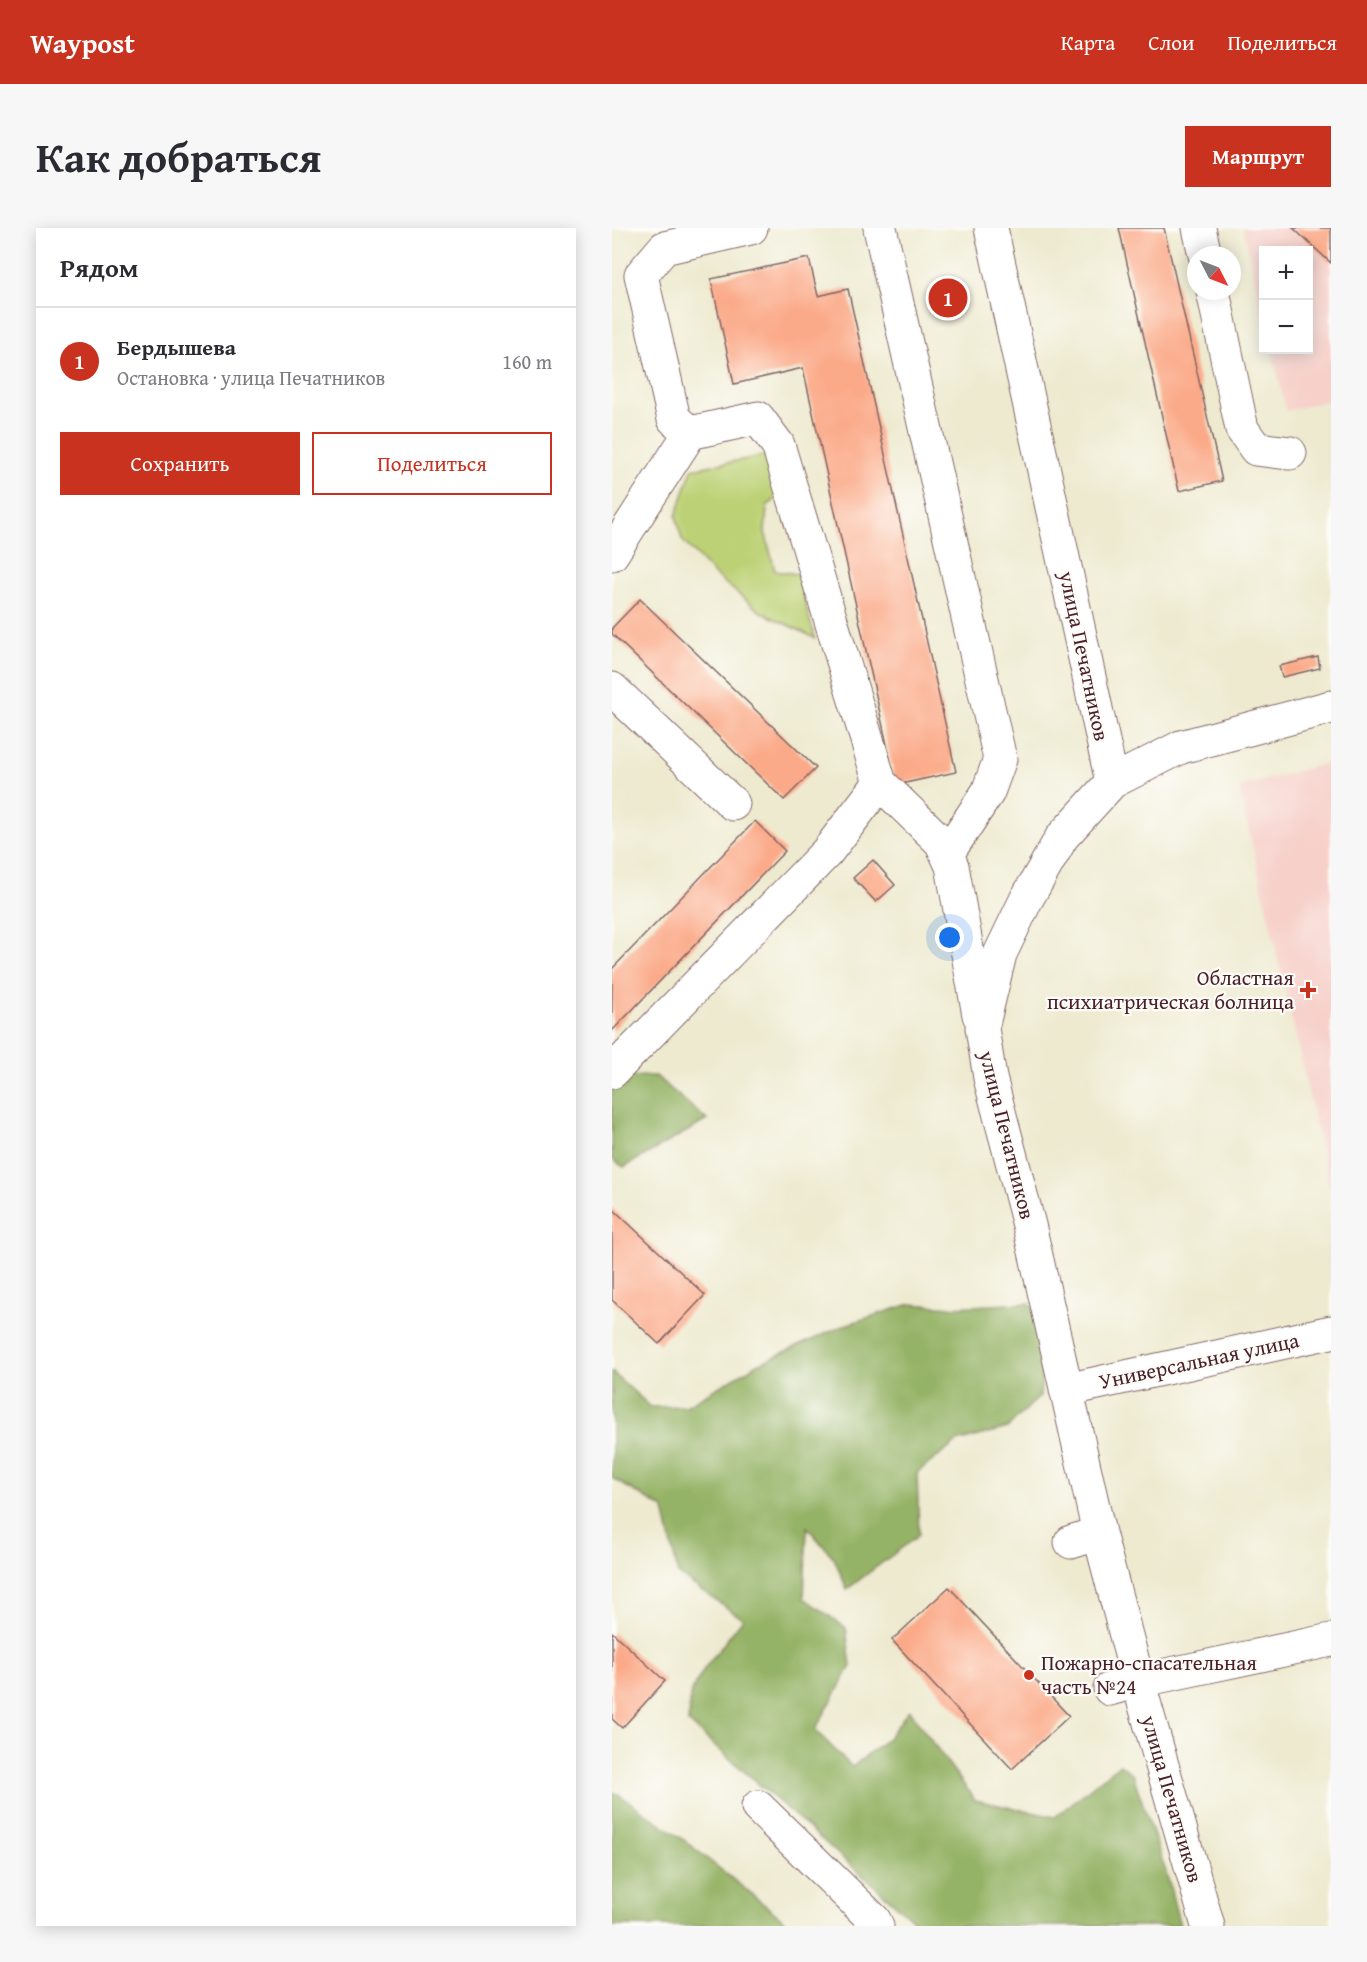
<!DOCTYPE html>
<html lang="ru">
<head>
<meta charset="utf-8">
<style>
	body { margin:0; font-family:"Gentium Book Plus",serif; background:#f7f7f7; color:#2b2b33 }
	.controls { position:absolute; right:18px; top:18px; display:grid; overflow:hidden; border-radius:0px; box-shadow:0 3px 15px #0003 }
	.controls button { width:54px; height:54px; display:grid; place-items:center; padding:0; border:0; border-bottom:2px solid #e1e1e2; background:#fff; color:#2b2b33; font:30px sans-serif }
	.compass { position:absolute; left:575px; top:18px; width:54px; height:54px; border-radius:50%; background:#fff; box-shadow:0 3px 15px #0003; rotate:132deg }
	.you { position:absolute; left:338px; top:710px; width:21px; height:21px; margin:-15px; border:4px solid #fff; border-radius:50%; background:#1a73e8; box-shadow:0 0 0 9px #1a73e833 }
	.badge { display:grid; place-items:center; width:39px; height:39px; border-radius:50%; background:#c8321e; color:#fff; font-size:20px; font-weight:700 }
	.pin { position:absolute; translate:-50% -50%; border:3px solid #fff; box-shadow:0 2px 6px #0006 }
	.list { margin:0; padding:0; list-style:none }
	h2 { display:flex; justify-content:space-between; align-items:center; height:78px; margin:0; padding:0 24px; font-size:26px }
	h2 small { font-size:20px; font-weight:400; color:#7c7c81 }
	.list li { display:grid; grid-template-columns:39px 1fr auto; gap:18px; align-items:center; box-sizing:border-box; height:108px; padding:0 24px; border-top:2px solid #e1e1e2 }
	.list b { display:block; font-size:22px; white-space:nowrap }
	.list p { margin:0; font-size:20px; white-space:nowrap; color:#7c7c81 }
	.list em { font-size:20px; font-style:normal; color:#7c7c81 }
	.actions { display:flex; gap:12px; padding:18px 24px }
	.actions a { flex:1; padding:14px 0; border:2px solid #c8321e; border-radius:0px; text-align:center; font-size:21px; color:#c8321e }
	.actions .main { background:#c8321e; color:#fff }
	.map { position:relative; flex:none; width:719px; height:1698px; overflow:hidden; border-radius:0px }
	header { display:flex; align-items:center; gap:36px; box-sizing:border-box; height:84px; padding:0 30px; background:#c8321e; color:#fff }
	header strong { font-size:28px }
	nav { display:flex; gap:33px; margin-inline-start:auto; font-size:21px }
	.intro { display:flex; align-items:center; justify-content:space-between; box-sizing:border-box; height:144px; padding:0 36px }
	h1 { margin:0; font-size:42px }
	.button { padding:15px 27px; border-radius:0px; background:#c8321e; color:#fff; font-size:21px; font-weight:700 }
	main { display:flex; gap:36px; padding:0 36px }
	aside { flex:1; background:#fff; border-radius:0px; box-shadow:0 3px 15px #0003 }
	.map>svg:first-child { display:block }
	.built { fill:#f7d0ca }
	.green { fill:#bcd174; stroke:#837850; stroke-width:1.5 }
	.forest { fill:#95b366; stroke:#706948; stroke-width:1.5 }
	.building { fill:#fbaa89 }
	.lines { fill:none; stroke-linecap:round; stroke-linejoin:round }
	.minor-casing { stroke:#836665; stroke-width:35 }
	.minor { stroke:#fff; stroke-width:33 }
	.poi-dot { fill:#c8321e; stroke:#fdfcf7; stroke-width:2 }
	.labels { text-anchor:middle; stroke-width:4.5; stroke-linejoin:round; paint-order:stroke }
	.street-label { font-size:21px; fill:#4a1f2b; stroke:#fdfcf7 }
	.poi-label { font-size:21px; fill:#4a1f2b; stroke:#fdfcf7; text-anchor:end }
</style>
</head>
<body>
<header>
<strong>Waypost</strong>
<nav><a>Карта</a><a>Слои</a><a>Поделиться</a></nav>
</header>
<div class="intro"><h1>Как добраться</h1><a class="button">Маршрут</a></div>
<main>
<aside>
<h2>Рядом<small></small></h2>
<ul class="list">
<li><span class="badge">1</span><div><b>Бердышева</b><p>Остановка · улица Печатников</p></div><em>160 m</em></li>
</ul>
<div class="actions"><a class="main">Сохранить</a><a>Поделиться</a></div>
</aside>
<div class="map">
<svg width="719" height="1698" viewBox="0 0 719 1698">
	<rect width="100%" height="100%" fill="#fdfcf7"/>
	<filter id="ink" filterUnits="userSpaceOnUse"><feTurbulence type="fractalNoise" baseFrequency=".0167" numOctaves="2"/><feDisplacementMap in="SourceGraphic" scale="12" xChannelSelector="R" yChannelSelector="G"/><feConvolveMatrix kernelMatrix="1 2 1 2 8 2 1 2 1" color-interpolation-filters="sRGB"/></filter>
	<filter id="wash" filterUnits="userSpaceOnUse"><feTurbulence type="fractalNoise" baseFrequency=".008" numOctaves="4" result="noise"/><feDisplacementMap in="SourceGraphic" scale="24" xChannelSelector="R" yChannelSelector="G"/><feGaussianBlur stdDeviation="1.35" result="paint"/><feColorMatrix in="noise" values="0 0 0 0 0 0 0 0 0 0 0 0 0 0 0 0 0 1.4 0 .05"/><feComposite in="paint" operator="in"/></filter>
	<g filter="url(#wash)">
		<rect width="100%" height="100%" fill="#eeead0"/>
		<path class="built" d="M631,0H719V172L674,183L660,122H696V22H652L651,87Z
			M719,534V964L627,559Z"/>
		<path class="green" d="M156,227L169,267L155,278L153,304L163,343L185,346L203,410L149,384L103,347L70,312L64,288L80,241Z"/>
		<path class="forest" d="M44,848L95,892L12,939L0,931V849Z
			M418,1075L434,1111L428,1168L395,1200L345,1214L305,1245L307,1307L235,1361L222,1330L195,1299L192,1370L234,1400L239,1438L203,1502L240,1539L276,1510L297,1482L363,1572L443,1589L508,1536L521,1547L554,1644L568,1698H308L76,1494L79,1464L92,1441L131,1391L66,1346L52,1281L0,1250V1144L39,1179L74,1178L146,1136L233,1097L298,1076L340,1079Z
			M0,1566H6L67,1608L179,1698H0Z"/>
		<g id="blocks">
			<path class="building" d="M507,0H552L610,253L567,263Z
				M681,0H719V35Z
				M197,30L206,68L236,61L344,544L284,557L191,140L122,156L99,51Z
				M28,371L204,540L172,572L0,406V400Z
				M706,429L708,440L670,449L667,438Z
				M143,593L173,623L0,803V741Z
				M261,632L283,657L264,674L241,650Z
				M0,980L93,1067L47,1116L0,1072Z
				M337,1359L457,1488L400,1541L280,1412Z
				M0,1404L53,1453L10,1500L0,1491Z"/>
		</g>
	</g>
	<g filter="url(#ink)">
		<use href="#blocks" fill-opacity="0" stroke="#836665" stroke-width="1.5"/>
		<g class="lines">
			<g class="minor-casing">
				<path id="minor" d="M139,0L52,20L29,47L62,191L78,205L146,190L166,217L268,555L329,614L340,638L367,787
					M268,0L388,531L376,564L335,626
					M379,0L500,554
					M587,0L593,27
					M601,63L630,201L644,221L678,225
					M0,326L78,205
					M0,461L121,576
					M0,844L215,624L268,555
					M454,1162L719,1104
					M459,1314L487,1305
					M498,1461L526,1453L719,1412
					M146,1579L262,1692L265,1698
					M596,1698L526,1453L487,1305L417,997L378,850L370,800L388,726L414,672L450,609L500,554L569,519L719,479"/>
			</g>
			<use href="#minor" class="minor"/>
		</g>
	</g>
	<g class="poi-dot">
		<path d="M693 753h6v6h6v6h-6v6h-6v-6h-6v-6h6z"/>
		<circle cx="417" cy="1447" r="6"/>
	</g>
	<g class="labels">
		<g class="street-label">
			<text transform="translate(472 428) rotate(78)" y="7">улица Печатников</text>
			<text transform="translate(395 907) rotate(76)" y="7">улица Печатников</text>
			<text transform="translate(587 1133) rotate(-12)" y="7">Универсальная улица</text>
			<text transform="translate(560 1571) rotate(74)" y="7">улица Печатников</text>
		</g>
		<g class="poi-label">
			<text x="682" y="757">Областная<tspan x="682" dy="24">психиатрическая болница</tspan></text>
			<text x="429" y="1442" text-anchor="start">Пожарно-спасательная<tspan x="429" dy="24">часть №24</tspan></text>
		</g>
	</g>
</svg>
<div class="controls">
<button>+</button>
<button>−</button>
</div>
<svg class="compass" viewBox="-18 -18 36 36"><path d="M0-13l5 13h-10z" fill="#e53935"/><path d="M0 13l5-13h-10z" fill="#7c7c81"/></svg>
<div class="you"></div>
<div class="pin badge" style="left:336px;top:70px">1</div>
</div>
</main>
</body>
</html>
